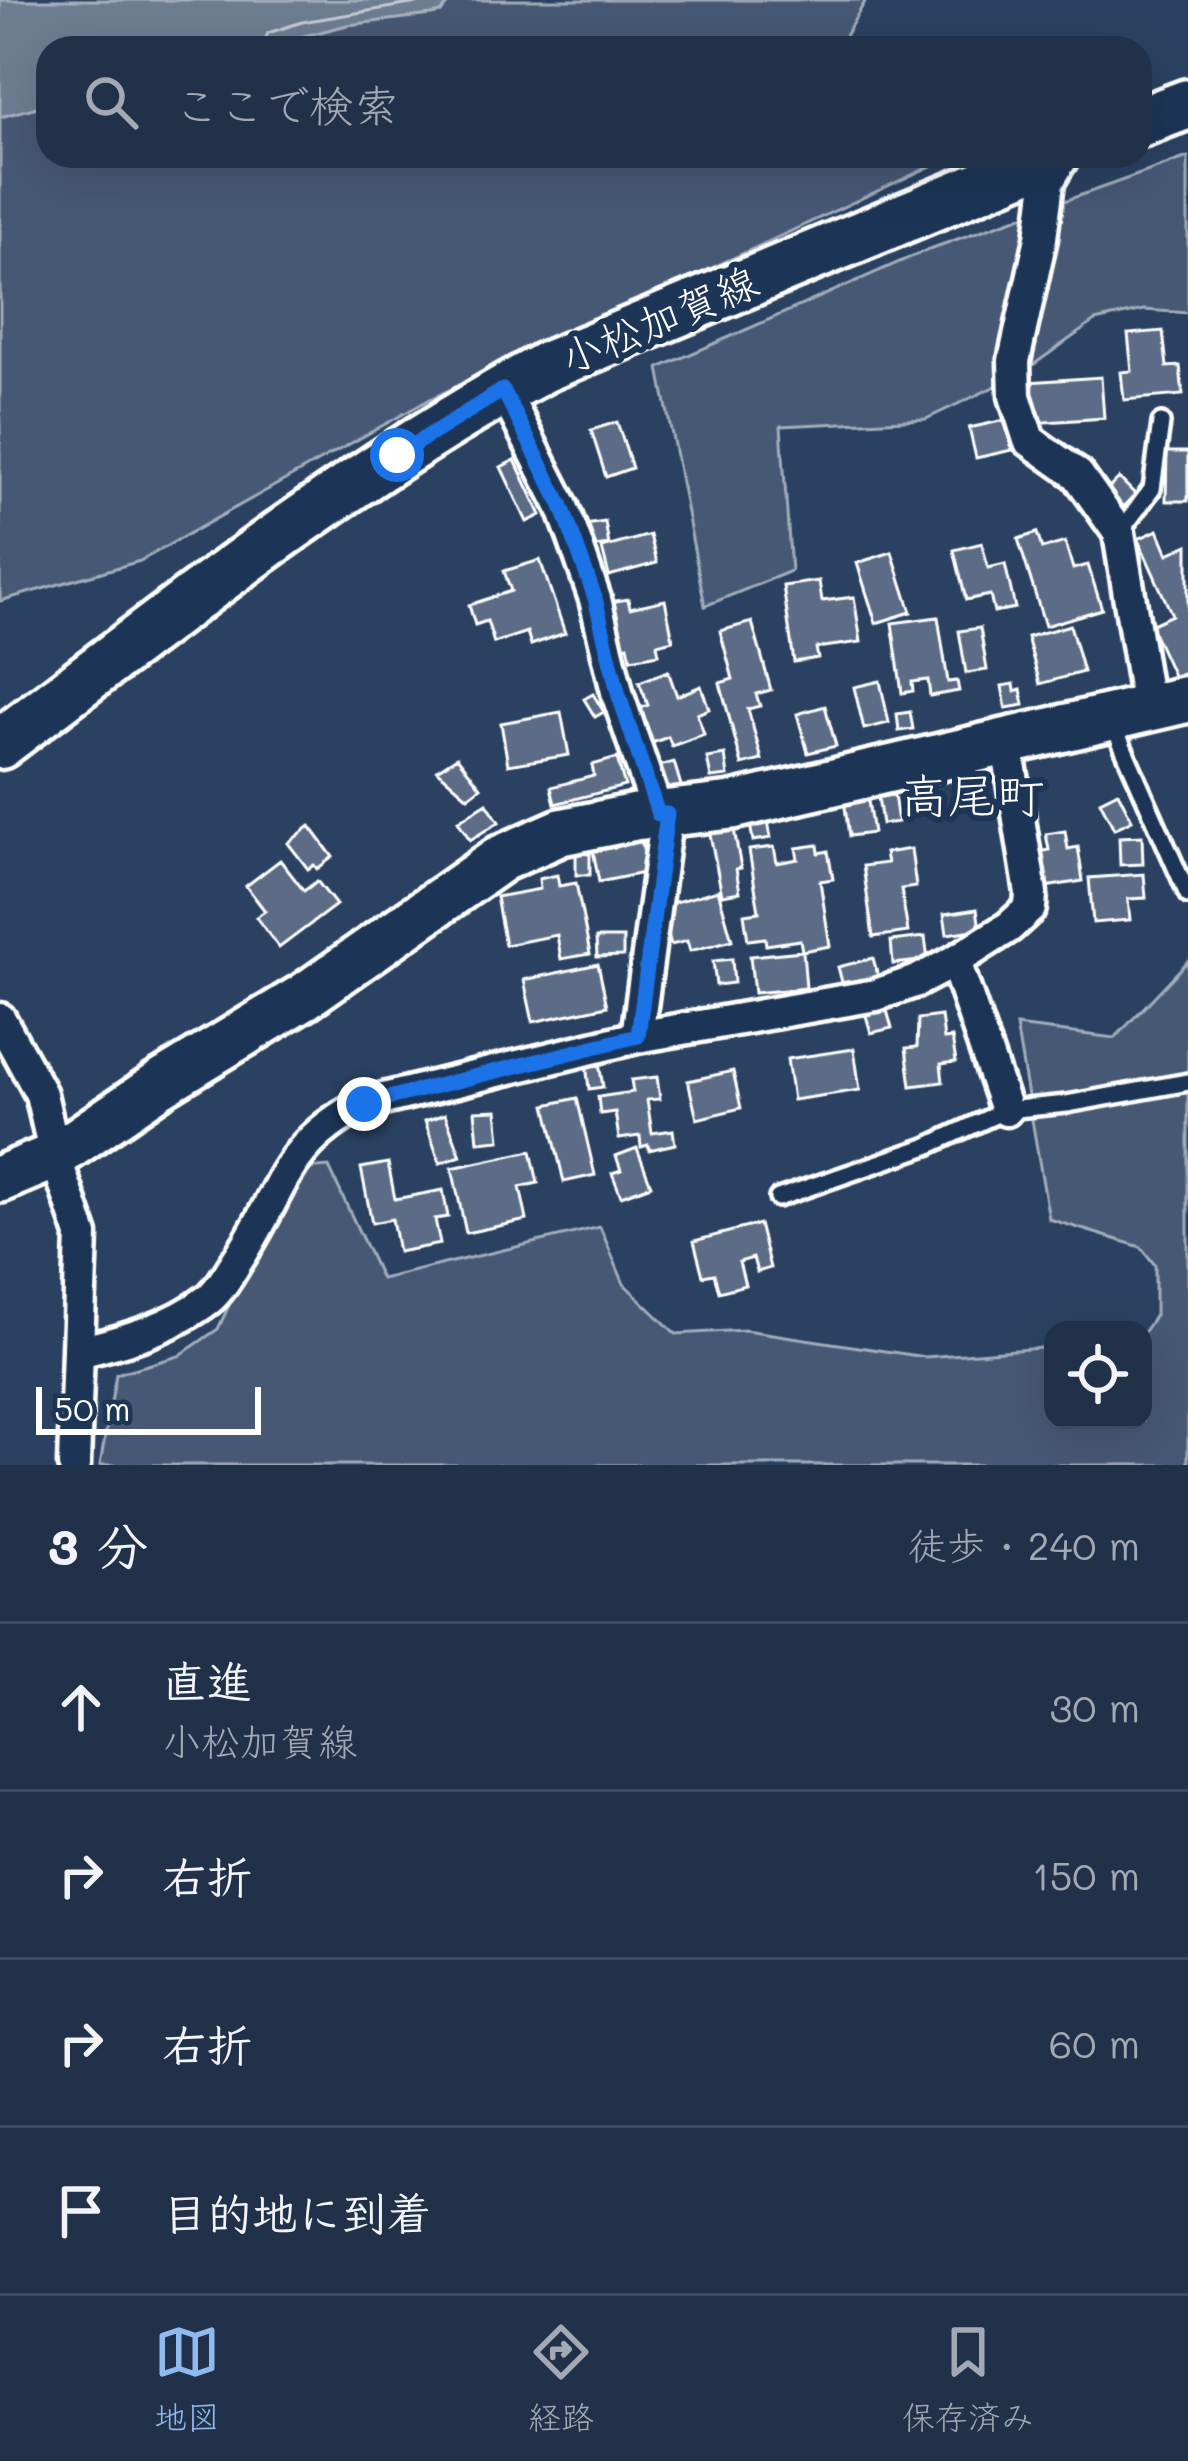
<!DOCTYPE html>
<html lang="ja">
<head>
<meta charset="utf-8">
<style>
	body { margin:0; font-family:Mali,"Klee One",sans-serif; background:#2d3d53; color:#f1f3f6 }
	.controls { position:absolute; right:36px; bottom:36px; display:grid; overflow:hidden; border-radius:24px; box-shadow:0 12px 48px #0002 }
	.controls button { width:108px; height:108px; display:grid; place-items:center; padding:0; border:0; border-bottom:3px solid #3d4c61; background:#203149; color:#f1f3f6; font:60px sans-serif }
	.scale { position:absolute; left:36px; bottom:30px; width:225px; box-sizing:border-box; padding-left:12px; border:6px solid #fff; border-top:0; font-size:33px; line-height:42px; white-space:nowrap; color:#fff; -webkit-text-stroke:9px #1d3557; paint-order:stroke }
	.stop { position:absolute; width:36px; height:36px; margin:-27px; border:9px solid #1a73e8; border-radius:50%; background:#fff }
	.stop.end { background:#1a73e8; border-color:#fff; box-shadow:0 3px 12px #0008 }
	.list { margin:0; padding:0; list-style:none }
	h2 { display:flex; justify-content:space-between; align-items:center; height:156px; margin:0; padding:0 48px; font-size:51px }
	h2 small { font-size:39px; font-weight:400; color:#a2a9b4 }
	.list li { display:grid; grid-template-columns:78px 1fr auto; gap:36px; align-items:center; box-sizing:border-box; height:168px; padding:0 48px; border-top:3px solid #3d4c61 }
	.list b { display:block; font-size:45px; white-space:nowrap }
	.list p { margin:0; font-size:39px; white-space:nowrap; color:#a2a9b4 }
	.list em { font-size:39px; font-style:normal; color:#a2a9b4 }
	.icon { flex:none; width:66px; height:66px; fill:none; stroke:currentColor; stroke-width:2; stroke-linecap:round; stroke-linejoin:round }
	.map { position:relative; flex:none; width:1188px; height:1465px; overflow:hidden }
	.search { position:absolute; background:#203149; box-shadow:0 12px 48px #0002; left:36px; right:36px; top:36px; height:132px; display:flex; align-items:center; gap:30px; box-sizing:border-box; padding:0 42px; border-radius:36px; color:#a2a9b4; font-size:45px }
	.sheet { height:828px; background:#203149 }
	nav { display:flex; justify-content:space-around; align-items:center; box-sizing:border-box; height:168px; border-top:3px solid #3d4c61; background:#203149; font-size:33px; color:#a2a9b4 }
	nav a { display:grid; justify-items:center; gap:6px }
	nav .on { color:#90b9f0 }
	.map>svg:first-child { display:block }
	.green { fill:#465975; stroke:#a2acba; stroke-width:3 }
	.water { fill:#6d7d92; stroke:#a7b1be; stroke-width:3 }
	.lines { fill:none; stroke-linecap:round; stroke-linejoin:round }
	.shore { stroke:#c5cbd3; stroke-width:3 }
	.building { fill:#5b6c86; stroke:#fff; stroke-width:3 }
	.lane-casing { stroke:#fff; stroke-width:24 }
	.street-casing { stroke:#fff; stroke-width:39 }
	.secondary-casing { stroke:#fff; stroke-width:54 }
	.primary-casing { stroke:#fff; stroke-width:57 }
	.lane { stroke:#1d3557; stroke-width:15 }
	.street { stroke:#1d3557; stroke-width:30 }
	.secondary { stroke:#1d3557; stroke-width:45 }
	.primary { stroke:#1d3557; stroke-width:48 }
	.route { stroke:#1a73e8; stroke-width:15 }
	.labels { text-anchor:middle; stroke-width:12; stroke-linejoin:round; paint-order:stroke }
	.street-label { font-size:42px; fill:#fff; stroke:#1d3557 }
	.quarter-label { font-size:48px; fill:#fff; stroke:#1d3557 }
</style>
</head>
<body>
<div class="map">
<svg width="1188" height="1465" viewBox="0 0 1188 1465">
	<rect width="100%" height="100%" fill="#2a4161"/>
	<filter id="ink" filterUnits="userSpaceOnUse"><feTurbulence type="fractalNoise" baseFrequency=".00833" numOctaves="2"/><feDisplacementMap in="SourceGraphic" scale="24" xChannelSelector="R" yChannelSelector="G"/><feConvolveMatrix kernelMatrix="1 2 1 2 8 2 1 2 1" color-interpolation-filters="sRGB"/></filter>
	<g filter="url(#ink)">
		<path class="green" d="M450,0H866L838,48H257L347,25L441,13Z
			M48,104V156H944L942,161L432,398L140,561L0,601V117Z
			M1188,157V313L1144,310L1095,321L1019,375L926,419L781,426L791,571L705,606L659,368L927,250Z
			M1188,961V1465H100L116,1374L179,1356L218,1329L286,1184L304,1169L329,1167L381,1279L600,1227L624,1284L676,1334L745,1330L925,1357L1053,1347V1420H1143V1333L1155,1315V1265L1141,1247L1049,1219L1016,1026L1115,1038Z"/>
		<path class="water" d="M0,0H450L441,13L431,15L347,25L257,48H48V104L0,117Z"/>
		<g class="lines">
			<path class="shore" d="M262,48L268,33L302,22L435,0"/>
		</g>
		<path class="building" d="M1163,331L1167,367L1180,366L1183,395L1124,400L1121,372L1132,371L1128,334Z
			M1101,377L1104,418L1031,423L1028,382Z
			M1005,420L1012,450L976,458L969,428Z
			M617,422L632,468L606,477L591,430Z
			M1167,452H1188V501H1166Z
			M515,460L541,515L527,522L501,467Z
			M1119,478L1135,494L1123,507L1106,491Z
			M605,522L609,545L589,548L585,525Z
			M1158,530L1168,554L1188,545V677L1176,682L1150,625L1172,615L1138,539Z
			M1037,533L1042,549L1065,542L1073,569L1088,565L1102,609L1045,626L1018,539Z
			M650,535L657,563L609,576L602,548Z
			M982,543L988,568L1005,564L1015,608L994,612L990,595L966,600L954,550Z
			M892,552L911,612L876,623L857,563Z
			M540,560L565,633L531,645L527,632L494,643L487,621L475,625L469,605L511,591L504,571Z
			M819,581L822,601L854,597L861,642L816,648L818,658L794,662L783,586Z
			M628,599L630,608L665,600L673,640L657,644L659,654L631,659L628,645L619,647L610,602Z
			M938,617L948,682L957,681L959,691L930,696L928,680L912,682L913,691L902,693L892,623Z
			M752,622L771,690L756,694L760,706L748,709L762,760L742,765L720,683L733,679L720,631Z
			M1070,625L1083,672L1040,684L1027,637Z
			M980,628L987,670L966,673L959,631Z
			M668,671L677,696L701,686L709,709L697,714L704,734L672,746L668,737L644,746L631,711L648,705L639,682Z
			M880,681L889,723L864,729L854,687Z
			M1014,684L1015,691L1021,689L1024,705L1006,708L1002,686Z
			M593,694L604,712L595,717L584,699Z
			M825,706L836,746L808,753L797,714Z
			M561,712L569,755L508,765L501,723Z
			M910,712L913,729L899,731L897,714Z
			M725,755L728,776L711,778L707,758Z
			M457,757L481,787L468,797L437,770Z
			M617,758L625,786L555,804L551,787L594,776L592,765Z
			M674,762L682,789L658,796L649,769Z
			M919,782L921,800L903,802L902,784Z
			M866,788L873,833L849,836L843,792Z
			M1118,792L1132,820L1114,829L1100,801Z
			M894,795L898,822L882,824L878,797Z
			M487,803L499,822L470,840L458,821Z
			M768,821L771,838L753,841L750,824Z
			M733,824L741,868L736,869L740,892L722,895L709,829Z
			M310,826L333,857L317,869L314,865L308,869L288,843Z
			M1065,831L1068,849L1078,847L1083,881L1045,887L1039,852L1049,850L1046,834Z
			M640,835L648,872L599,882L592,845Z
			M1142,836L1143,864L1120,865L1119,837Z
			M818,845L819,853L828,851L833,879L820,881L830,946L802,951L800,940L766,945L765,938L748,940L744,914L759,912L749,850L774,847L777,863L798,859L796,848Z
			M911,849L916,887L901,889L908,932L873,937L863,866L887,863L885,853Z
			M576,853L590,854V875H576Z
			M280,860L304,891L317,881L336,905L279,948L256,917L265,911L246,886Z
			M1144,874L1146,898L1128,899L1130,920L1093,923L1089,878Z
			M557,875L559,886L576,883L590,954L561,959L557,935L505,945L496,897L540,889L539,879Z
			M718,890L732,940L690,951L687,941L671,945L661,906Z
			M977,909L980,929L947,934L944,914Z
			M925,937L928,960L893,964L891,941Z
			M596,938H623V956L597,957Z
			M803,951L806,988L754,993L750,956Z
			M873,958L878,976L843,986L838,967Z
			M732,959L734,983L716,985L713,961Z
			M598,964L607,1006L533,1022L524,980Z
			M886,1007L892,1028L871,1033L865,1012Z
			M941,1016L944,1039L952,1038L956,1062L941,1064L943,1082L911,1086L906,1048L917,1047L918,1019Z
			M854,1049L860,1090L793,1100L787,1059Z
			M599,1063L603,1087L589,1089L586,1064Z
			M733,1071L741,1108L697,1119L688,1081Z
			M657,1077L660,1099L647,1100L652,1133L673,1130L675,1144L649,1150L648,1145L641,1147L640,1136L619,1139L615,1112L600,1114L598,1097L633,1092L631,1080Z
			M577,1098L595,1175L564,1182L546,1105Z
			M497,1110L500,1140L478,1142L475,1111Z
			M445,1114L461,1156L440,1163L425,1121Z
			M637,1148L651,1185L621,1196L612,1173L621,1170L616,1156Z
			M531,1151L538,1183L520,1187L527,1220L466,1233L452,1168Z
			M388,1163L395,1199L443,1190L448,1217L435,1219L440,1244L398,1252L392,1219L372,1223L361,1168Z
			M759,1224L770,1268L757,1272L753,1258L739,1262L745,1285L719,1292L714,1274L703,1276L694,1241Z"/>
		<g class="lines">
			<g class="lane-casing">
				<path id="lane" d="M1119,533L1152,489L1161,423
					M1112,722L1188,895
					M778,1198L928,1146L1006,1110L1067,1104L1188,1082"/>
			</g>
			<g class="street-casing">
				<path id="street" d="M1063,156L1048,182L1041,238L1014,361L1015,396L1029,440L1078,475L1119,533L1148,711
					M503,390L562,506L574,538L595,599L618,696L658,814
					M955,961L1006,1110
					M0,1019L41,1094L55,1156L82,1235L74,1465
					M637,1037L667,813
					M79,1352C123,1341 172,1328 209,1299C220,1290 229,1274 237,1261C284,1192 280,1147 363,1104L637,1037L876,995L917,981L955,961L1009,927L1030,908L1031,893L1007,745"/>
			</g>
			<g class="secondary-casing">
				<path id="secondary" d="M0,1179L55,1156L159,1085L305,996L502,858L561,832L635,817L732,806L1188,699"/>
			</g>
			<g class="primary-casing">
				<path id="primary" d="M1140,122L1188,104
					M0,744C176,611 350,473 545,367L1053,156"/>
			</g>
			<use href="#lane" class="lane"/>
			<use href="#street" class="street"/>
			<use href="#secondary" class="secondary"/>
			<use href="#primary" class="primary"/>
		</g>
	</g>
	<g class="lines" filter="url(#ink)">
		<path class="route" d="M364,1104L638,1036L667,814H658L619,696L595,598L562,506L503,390L397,455"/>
	</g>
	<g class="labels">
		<g class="street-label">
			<text transform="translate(659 320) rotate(-23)" y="15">小松加賀線</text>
		</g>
		<g class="quarter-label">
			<text x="972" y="813">高尾町</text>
		</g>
	</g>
</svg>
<div class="controls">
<button><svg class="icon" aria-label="locate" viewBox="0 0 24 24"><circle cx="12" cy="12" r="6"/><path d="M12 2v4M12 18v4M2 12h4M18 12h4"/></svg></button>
</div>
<div class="scale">50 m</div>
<div class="stop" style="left:397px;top:455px"></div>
<div class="stop end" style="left:364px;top:1104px"></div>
<div class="search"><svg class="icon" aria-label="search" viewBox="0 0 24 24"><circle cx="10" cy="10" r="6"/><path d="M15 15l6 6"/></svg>ここで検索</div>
</div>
<section class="sheet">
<h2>3 分<small>徒歩 · 240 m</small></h2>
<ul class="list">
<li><svg class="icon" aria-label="ahead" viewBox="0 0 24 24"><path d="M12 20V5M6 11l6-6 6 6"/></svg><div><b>直進</b><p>小松加賀線</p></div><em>30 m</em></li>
<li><svg class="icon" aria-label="right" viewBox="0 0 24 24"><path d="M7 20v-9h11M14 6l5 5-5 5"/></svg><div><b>右折</b></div><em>150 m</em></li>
<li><svg class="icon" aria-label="right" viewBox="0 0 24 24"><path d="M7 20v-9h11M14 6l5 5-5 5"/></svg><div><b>右折</b></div><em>60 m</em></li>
<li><svg class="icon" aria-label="arrive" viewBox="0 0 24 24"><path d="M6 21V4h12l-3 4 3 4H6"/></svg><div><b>目的地に到着</b></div></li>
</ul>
</section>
<nav>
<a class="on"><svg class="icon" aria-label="map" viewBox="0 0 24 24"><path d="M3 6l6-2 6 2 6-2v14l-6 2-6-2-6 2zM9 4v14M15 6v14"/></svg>地図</a>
<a><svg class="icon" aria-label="directions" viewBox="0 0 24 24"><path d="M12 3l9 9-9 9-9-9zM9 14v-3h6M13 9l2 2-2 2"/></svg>経路</a>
<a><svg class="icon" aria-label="saved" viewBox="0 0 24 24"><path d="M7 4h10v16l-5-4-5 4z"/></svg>保存済み</a>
</nav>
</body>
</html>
